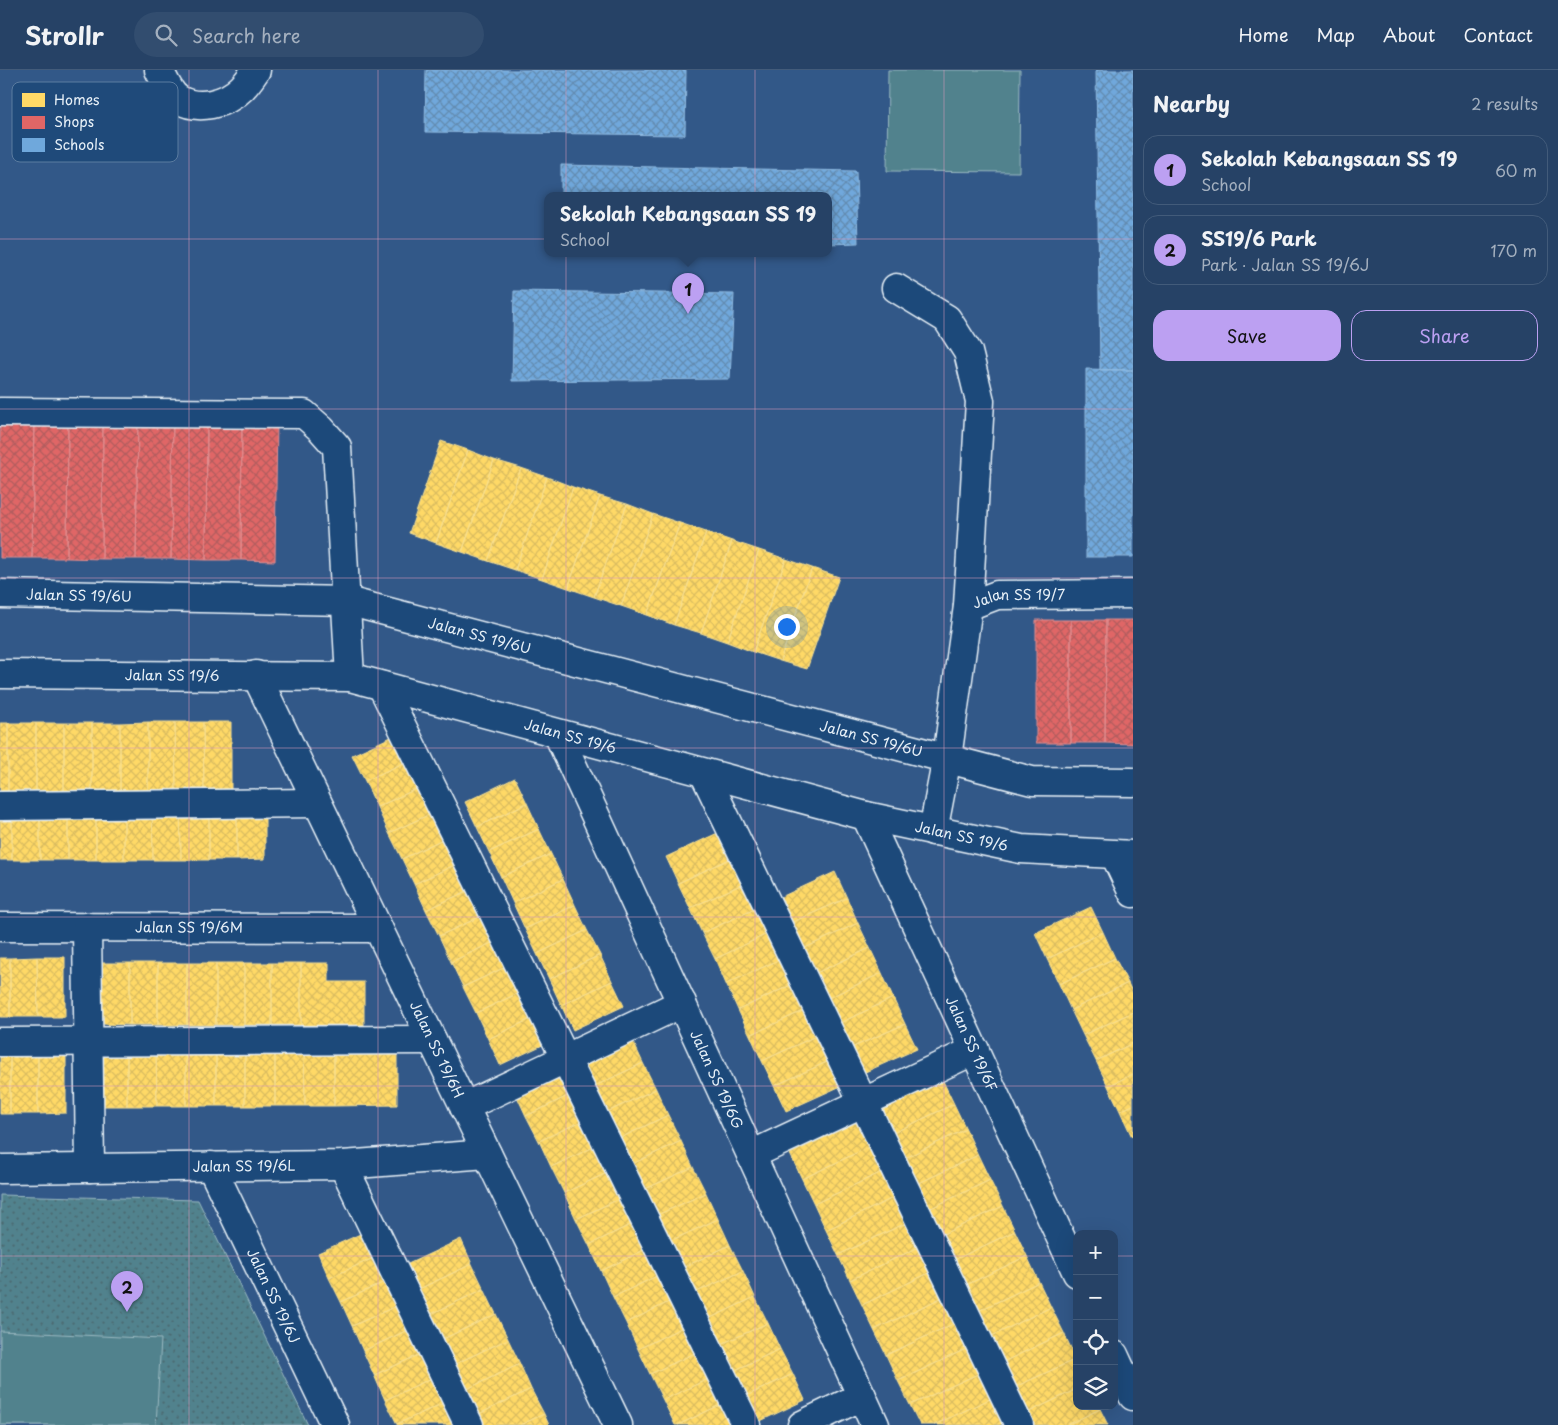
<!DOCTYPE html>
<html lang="en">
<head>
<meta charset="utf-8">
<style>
	body { margin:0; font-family:"Playpen Sans",sans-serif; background:#324d6f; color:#f1f3f6 }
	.controls { position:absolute; right:15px; bottom:15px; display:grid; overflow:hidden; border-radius:10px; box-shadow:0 5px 20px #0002 }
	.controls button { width:45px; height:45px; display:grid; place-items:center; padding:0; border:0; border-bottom:1px solid #425b7a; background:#264266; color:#f1f3f6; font:25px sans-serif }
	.you { position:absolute; left:786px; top:556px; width:18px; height:18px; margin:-12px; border:4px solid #fff; border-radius:50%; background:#1a73e8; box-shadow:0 0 0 8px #1a73e833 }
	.badge { display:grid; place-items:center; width:32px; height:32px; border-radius:50%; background:#bca0f2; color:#111; font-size:16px; font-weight:700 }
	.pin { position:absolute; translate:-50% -41px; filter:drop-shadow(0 1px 2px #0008) }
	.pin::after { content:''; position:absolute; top:26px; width:18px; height:15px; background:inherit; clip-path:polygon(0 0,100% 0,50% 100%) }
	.popup { position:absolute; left:544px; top:122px; width:288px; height:65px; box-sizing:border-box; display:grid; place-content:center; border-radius:10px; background:#264266; filter:drop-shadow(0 1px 4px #0005); font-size:16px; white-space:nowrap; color:#a4b0bf }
	.popup b { font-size:19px; color:#f1f3f6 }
	.popup::after { content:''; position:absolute; left:50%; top:100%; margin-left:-10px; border:10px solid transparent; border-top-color:#264266 }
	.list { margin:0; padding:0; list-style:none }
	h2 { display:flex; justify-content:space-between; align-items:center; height:65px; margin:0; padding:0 20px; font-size:21px }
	h2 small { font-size:16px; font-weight:400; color:#a4b0bf }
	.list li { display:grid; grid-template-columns:32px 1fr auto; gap:15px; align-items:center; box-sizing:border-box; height:70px; margin:0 10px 10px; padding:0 10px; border:1px solid #425b7a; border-radius:15px }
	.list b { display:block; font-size:19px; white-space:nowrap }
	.list p { margin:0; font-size:16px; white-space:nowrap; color:#a4b0bf }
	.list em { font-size:16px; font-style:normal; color:#a4b0bf }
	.actions { display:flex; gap:10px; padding:15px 20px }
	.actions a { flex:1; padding:11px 0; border:1px solid #bca0f2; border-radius:15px; text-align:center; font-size:18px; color:#bca0f2 }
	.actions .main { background:#bca0f2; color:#111 }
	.icon { flex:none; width:28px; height:28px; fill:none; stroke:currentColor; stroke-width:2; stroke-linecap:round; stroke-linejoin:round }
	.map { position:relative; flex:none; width:1133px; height:1355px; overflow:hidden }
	header { display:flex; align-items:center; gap:30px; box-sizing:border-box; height:70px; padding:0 25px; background:#264266; border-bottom:1px solid #425b7a }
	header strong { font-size:24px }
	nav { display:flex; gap:28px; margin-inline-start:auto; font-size:18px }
	.search { width:350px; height:45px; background:#324d6f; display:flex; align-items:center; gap:12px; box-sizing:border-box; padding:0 18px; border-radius:28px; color:#a4b0bf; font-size:19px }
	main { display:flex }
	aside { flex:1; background:#264266 }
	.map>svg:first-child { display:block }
	.park { fill:url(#park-dots); stroke:#9cbac2 }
	.garden { fill:#51828d; stroke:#9cbac2 }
	.homes { fill:url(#homes-cross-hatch); stroke:#f8e092 }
	.shops { fill:url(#shops-cross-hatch); stroke:#e29092 }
	.schools { fill:url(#schools-cross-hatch); stroke:#93bee4 }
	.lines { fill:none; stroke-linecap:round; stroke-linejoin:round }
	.minor-casing { stroke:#e8f1f8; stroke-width:31 }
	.minor { stroke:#1f4a7a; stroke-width:28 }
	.grid { fill:none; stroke:#d99ab9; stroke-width:1; stroke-opacity:0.55 }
	.labels { text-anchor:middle; stroke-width:5; stroke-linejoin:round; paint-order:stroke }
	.street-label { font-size:14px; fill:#e8f1f8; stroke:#1f4a7a }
	.key { fill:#1f4a7a; stroke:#5b7ca0; stroke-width:1 }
	.key-label { font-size:14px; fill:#e8f1f8 }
</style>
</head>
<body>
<header>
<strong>Strollr</strong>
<div class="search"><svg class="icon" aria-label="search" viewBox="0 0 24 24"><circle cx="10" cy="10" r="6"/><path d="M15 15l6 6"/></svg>Search here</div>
<nav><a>Home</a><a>Map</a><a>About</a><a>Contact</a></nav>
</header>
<main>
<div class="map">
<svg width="1133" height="1355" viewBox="0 0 1133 1355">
	<defs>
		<pattern id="park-dots" width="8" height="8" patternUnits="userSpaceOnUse" patternTransform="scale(1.25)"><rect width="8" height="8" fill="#51828d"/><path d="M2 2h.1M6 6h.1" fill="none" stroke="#4c686f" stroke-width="1.8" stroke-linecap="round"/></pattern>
		<pattern id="homes-cross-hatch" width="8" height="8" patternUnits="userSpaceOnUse" patternTransform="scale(1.25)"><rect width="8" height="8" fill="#ffd966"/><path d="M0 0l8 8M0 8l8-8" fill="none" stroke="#dabc60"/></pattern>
		<pattern id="shops-cross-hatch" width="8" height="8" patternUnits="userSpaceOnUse" patternTransform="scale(1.25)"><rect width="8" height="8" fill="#e06666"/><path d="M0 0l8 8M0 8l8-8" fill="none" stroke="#b25d5e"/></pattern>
		<pattern id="schools-cross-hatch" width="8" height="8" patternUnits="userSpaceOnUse" patternTransform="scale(1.25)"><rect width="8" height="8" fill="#6fa8dc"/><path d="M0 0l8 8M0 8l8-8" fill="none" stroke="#638bb0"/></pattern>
	</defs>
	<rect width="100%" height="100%" fill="#325888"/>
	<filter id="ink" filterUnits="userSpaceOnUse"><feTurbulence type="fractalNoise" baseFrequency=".02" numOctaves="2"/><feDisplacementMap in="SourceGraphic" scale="10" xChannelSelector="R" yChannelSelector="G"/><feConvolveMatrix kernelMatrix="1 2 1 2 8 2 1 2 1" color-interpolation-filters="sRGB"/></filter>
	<g filter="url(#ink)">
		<path class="park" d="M0,1125L198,1130L308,1355H0Z"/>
		<path class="garden" d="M888,0H1020L1019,102L887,101Z
			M0,1261L161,1269L156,1355H0Z"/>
		<path class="homes" d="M441,371L468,380L436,473L409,463Z
			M468,380L494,390L462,482L436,473Z
			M494,390L521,398L488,491L462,482Z
			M521,398L547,407L515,500L488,491Z
			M547,407L573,417L542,509L515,500Z
			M573,417L600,426L568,518L542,509Z
			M600,426L627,434L594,527L568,518Z
			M627,434L653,444L621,536L594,527Z
			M653,444L680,453L647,545L621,536Z
			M680,453L706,462L674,555L647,545Z
			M706,462L732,471L701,563L674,555Z
			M732,471L759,480L727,572L701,563Z
			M759,480L786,489L753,582L727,572Z
			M786,489L812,498L780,591L753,582Z
			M812,498L839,507L807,599L780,591Z
			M148,652V721H120V653Z
			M148,652H175L176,721H148Z
			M175,652H203L204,721H176Z
			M203,652H231V721H204Z
			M0,653H8V722H0Z
			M8,653H36V721L8,722Z
			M36,653H64V721H36Z
			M64,653H92V721H64Z
			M92,653H120V721H92Z
			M402,662L414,688L365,711L352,685Z
			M414,688L427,714L377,737L365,711Z
			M515,708L527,733L477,757L465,732Z
			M427,714L439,740L389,763L377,737Z
			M96,727V790H68V728Z
			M96,727H124V790H96Z
			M124,727H152L153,790H124Z
			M152,727H180L181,790H153Z
			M180,727H209V790H181Z
			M209,727H237V790H209Z
			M237,727H265V789L237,790Z
			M0,728H12V790H0Z
			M12,728H40V790H12Z
			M40,728H68V790H40Z
			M527,733L539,759L489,782L477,757Z
			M439,740L451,765L402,789L389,763Z
			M539,759L551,784L501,807L489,782Z
			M722,761L734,787L678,813L666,787Z
			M451,765L463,791L414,814L402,789Z
			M551,784L563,809L513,833L501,807Z
			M734,787L745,813L690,838L678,813Z
			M463,791L476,817L426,840L414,814Z
			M835,802L847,828L793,852L781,827Z
			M563,809L575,835L525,859L513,833Z
			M745,813L757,838L702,863L690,838Z
			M476,817L488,843L439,866L426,840Z
			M847,828L858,853L805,878L793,852Z
			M575,835L587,860L537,884L525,859Z
			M1091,837L1103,862L1047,889L1035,863Z
			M757,838L769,863L715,889L702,863Z
			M488,843L500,869L451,892L439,866Z
			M858,853L870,878L816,903L805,878Z
			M587,860L600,885L549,909L537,884Z
			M1103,862L1115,888L1059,914L1047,889Z
			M769,863L781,889L726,914L715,889Z
			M500,869L512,894L463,917L451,892Z
			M870,878L882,903L828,928L816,903Z
			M600,885L612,911L561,935L549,909Z
			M37,887H65V947H38Z
			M37,887L38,947H10V888Z
			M0,888H10V947H0Z
			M1115,888L1128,913L1071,940L1059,914Z
			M781,889L793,914L738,940L726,914Z
			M102,893H130V955L102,954Z
			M130,893H158V955H130Z
			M158,893H187V955H158Z
			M187,893H216V955H187Z
			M216,893H244V955H216Z
			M244,893H272V955H244Z
			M272,893H301V955H272Z
			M301,893H329V912H364V955H301Z
			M512,894L525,920L476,943L463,917Z
			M882,903L893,928L840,953L828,928Z
			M612,911L624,936L573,960L561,935Z
			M1128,913L1133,924V942L1083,965L1071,940Z
			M793,914L805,940L750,965L738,940Z
			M525,920L537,946L488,969L476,943Z
			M893,928L905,954L851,978L840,953Z
			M805,940L818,965L762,991L750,965Z
			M1133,942V973L1096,991L1083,965Z
			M537,946L549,972L500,995L488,969Z
			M905,954L917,979L863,1003L851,978Z
			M818,965L829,991L774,1016L762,991Z
			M631,967L643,993L593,1017L580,991Z
			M1133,973V1004L1108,1016L1096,991Z
			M304,975L305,1036H275V976Z
			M304,975H334V1036H305Z
			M334,975H397V1035L334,1036Z
			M98,976H127V1036H98Z
			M127,976H156L157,1036H127Z
			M156,976H186V1036H157Z
			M186,976H216V1036H186Z
			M216,976H245V1036H216Z
			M245,976H275V1036H245Z
			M10,981H38V1044H10Z
			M10,981V1044H0V982Z
			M38,981H66V1043L38,1044Z
			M829,991L841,1016L786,1041L774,1016Z
			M643,993L656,1019L605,1043L593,1017Z
			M559,998L572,1024L526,1046L514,1020Z
			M1133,1004V1035L1120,1041L1108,1016Z
			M942,1009L954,1034L893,1063L880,1038Z
			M656,1019L668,1045L618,1069L605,1043Z
			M572,1024L584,1050L539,1071L526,1046Z
			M954,1034L966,1059L905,1088L893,1063Z
			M1133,1035V1066L1132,1067L1120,1041Z
			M668,1045L681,1071L630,1095L618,1069Z
			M584,1050L596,1076L551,1097L539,1071Z
			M859,1051L871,1076L802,1109L790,1084Z
			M966,1059L978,1085L917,1114L905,1088Z
			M681,1071L693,1097L643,1120L630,1095Z
			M596,1076L609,1102L564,1123L551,1097Z
			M871,1076L884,1101L814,1134L802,1109Z
			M978,1085L990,1110L929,1139L917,1114Z
			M693,1097L706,1123L655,1146L643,1120Z
			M884,1101L895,1127L826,1160L814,1134Z
			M609,1102L621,1128L576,1149L564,1123Z
			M990,1110L1003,1136L941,1165L929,1139Z
			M706,1123L718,1149L668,1172L655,1146Z
			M895,1127L908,1152L838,1185L826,1160Z
			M621,1128L634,1153L589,1175L576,1149Z
			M1003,1136L1015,1161L954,1190L941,1165Z
			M718,1149L730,1175L680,1199L668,1172Z
			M908,1152L919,1177L850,1210L838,1185Z
			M634,1153L646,1179L601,1201L589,1175Z
			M367,1161L378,1186L329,1208L318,1183Z
			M1015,1161L1027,1186L966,1215L954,1190Z
			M461,1169L472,1194L419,1219L408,1194Z
			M730,1175L743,1201L692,1224L680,1199Z
			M919,1177L931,1202L862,1235L850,1210Z
			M646,1179L659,1205L613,1227L601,1201Z
			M378,1186L389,1210L341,1232L329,1208Z
			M1027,1186L1039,1212L978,1241L966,1215Z
			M472,1194L484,1219L431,1244L419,1219Z
			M743,1201L755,1227L704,1251L692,1224Z
			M931,1202L943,1227L874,1260L862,1235Z
			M659,1205L671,1231L626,1253L613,1227Z
			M389,1210L401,1234L352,1256L341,1232Z
			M1039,1212L1051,1237L990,1267L978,1241Z
			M484,1219L496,1244L443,1269L431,1244Z
			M755,1227L768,1253L717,1276L704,1251Z
			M943,1227L955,1253L886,1285L874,1260Z
			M671,1231L683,1257L638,1279L626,1253Z
			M401,1234L412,1258L363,1281L352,1256Z
			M1051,1237L1064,1263L1003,1292L990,1267Z
			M496,1244L508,1269L455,1294L443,1269Z
			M768,1253L780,1279L729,1303L717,1276Z
			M955,1253L968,1278L898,1311L886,1285Z
			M683,1257L695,1283L650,1304L638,1279Z
			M412,1258L423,1283L374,1305L363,1281Z
			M1064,1263L1076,1289L1015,1317L1003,1292Z
			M508,1269L520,1294L467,1319L455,1294Z
			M968,1278L980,1303L910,1335L898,1311Z
			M780,1279L793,1304L742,1328L729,1303Z
			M423,1283L434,1307L385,1330L374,1305Z
			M695,1283L708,1309L663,1330L650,1304Z
			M1076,1289L1077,1319L1027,1343L1015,1317Z
			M520,1294L531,1319L479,1344L467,1319Z
			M980,1303L992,1328L934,1355H920L910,1335Z
			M793,1304L805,1330L754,1354L742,1328Z
			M434,1307L446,1332L397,1354L385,1330Z
			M708,1309L720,1335L678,1355H675L663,1330Z
			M531,1319L544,1344L520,1355H484L479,1344Z
			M1077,1319V1336H1099L1100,1339L1067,1355H1032L1027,1343Z
			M992,1328L1004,1353L1000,1355H934Z
			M446,1332L456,1355H397V1354Z
			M720,1335L730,1355H678Z
			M1100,1339L1108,1355H1067Z
			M544,1344L549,1355H520Z"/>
		<path class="shops" d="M0,347H34L32,488H0Z
			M34,347H68L67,488H32Z
			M68,347L103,348L102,489L67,488Z
			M103,348H138L136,489H102Z
			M138,348H173L171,489H136Z
			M173,348L207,349L206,490L171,489Z
			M207,349H242L241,490H206Z
			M242,349L277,350L275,491L241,490Z
			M1036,550H1071V673H1036Z
			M1071,550H1106L1105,673H1071Z
			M1106,550H1133V674L1105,673Z"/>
		<path class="schools" d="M426,0H686L685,65L425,62Z
			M1096,0H1133V300H1100Z
			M561,95L856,101L858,173L828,174V125H561Z
			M514,221L734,224L730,309L512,311Z
			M1086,299L1133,300V487H1086Z"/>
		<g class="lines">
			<g class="minor-casing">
				<g id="minor">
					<path d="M159,0C164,9 169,23 178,29C198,41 226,34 242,18C247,13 252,6 256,0"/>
					<path d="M896,218L947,249L968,282L980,331L968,536"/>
					<path d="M0,342L304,344L321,359L337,377L350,607"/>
					<path id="s1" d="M0,524L347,531L1032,711L1133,712"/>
					<path id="s2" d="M0,604L350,607L866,746L1021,779L1133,785"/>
					<path id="s3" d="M256,605L618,1355"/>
					<path d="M382,616L746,1355"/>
					<path id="s4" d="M558,664L875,1355"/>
					<path d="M704,703L1019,1355"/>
					<path d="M0,736L317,733"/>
					<path id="s5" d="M866,746L1077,1203"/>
					<path id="s6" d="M933,761L947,688L968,536L997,525L1133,524"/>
					<path d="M1115,785L1133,823"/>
					<path id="s7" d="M0,857L378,858"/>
					<path d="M87,857L90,1098"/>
					<path d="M0,972L432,970"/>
					<path d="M464,1037L682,933"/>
					<path d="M751,1085L975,980"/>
					<path d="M343,1095L469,1355"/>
					<path id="s8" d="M211,1096L335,1355"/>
					<path id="s9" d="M0,1099L343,1095L487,1084"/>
					<path d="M1114,1285L1133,1326"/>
					<path d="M802,1355L862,1326"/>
				</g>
			</g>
			<use href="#minor" class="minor"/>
		</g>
	</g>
	<path class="grid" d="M189,0V1355M378,0V1355M566,0V1355M755,0V1355M944,0V1355M0,169H1133M0,339H1133M0,508H1133M0,678H1133M0,847H1133M0,1016H1133M0,1186H1077M1114,1186H1133"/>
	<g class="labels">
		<g class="street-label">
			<text dy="5" stroke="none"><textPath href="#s1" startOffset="79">Jalan SS 19/6U</textPath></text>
			<text dy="5" stroke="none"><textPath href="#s6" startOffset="280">Jalan SS 19/7</textPath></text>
			<text dy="5" stroke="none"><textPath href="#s1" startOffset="484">Jalan SS 19/6U</textPath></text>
			<text dy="5" stroke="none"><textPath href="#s2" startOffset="172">Jalan SS 19/6</textPath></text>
			<text dy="5" stroke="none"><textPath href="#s2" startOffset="578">Jalan SS 19/6</textPath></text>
			<text dy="5" stroke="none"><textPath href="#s1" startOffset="889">Jalan SS 19/6U</textPath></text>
			<text dy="5" stroke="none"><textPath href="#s2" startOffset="982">Jalan SS 19/6</textPath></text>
			<text dy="5" stroke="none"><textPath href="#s7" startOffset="189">Jalan SS 19/6M</textPath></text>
			<text dy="5" stroke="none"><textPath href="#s5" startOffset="251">Jalan SS 19/6F</textPath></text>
			<text dy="5" stroke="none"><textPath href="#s3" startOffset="416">Jalan SS 19/6H</textPath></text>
			<text dy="5" stroke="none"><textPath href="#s4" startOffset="380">Jalan SS 19/6G</textPath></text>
			<text dy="5" stroke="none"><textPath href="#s9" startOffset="244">Jalan SS 19/6L</textPath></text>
			<text dy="5" stroke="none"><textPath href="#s8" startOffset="144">Jalan SS 19/6J</textPath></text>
		</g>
	</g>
	<rect x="12" y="12" width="166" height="80" rx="8" class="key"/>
	<rect x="22" y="23" width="23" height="14" fill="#ffd966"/>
	<rect x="22" y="46" width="23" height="13" fill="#e06666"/>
	<rect x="22" y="68" width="23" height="14" fill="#6fa8dc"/>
	<g class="key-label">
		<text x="54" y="35">Homes</text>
		<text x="54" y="57">Shops</text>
		<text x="54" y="80">Schools</text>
	</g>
</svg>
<div class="controls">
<button>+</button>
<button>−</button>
<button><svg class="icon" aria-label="locate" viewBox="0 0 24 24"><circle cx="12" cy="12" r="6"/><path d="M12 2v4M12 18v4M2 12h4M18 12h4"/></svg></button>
<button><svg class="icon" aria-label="layers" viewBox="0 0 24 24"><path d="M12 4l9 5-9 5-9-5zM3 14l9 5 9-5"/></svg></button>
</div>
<div class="you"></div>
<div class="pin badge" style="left:688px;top:244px">1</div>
<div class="popup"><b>Sekolah Kebangsaan SS 19</b>School</div>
<div class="pin badge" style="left:127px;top:1242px">2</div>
</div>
<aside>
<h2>Nearby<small>2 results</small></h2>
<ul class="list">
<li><span class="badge">1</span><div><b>Sekolah Kebangsaan SS 19</b><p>School</p></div><em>60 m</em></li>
<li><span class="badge">2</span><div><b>SS19/6 Park</b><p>Park · Jalan SS 19/6J</p></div><em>170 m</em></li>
</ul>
<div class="actions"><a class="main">Save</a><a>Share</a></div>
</aside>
</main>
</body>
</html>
